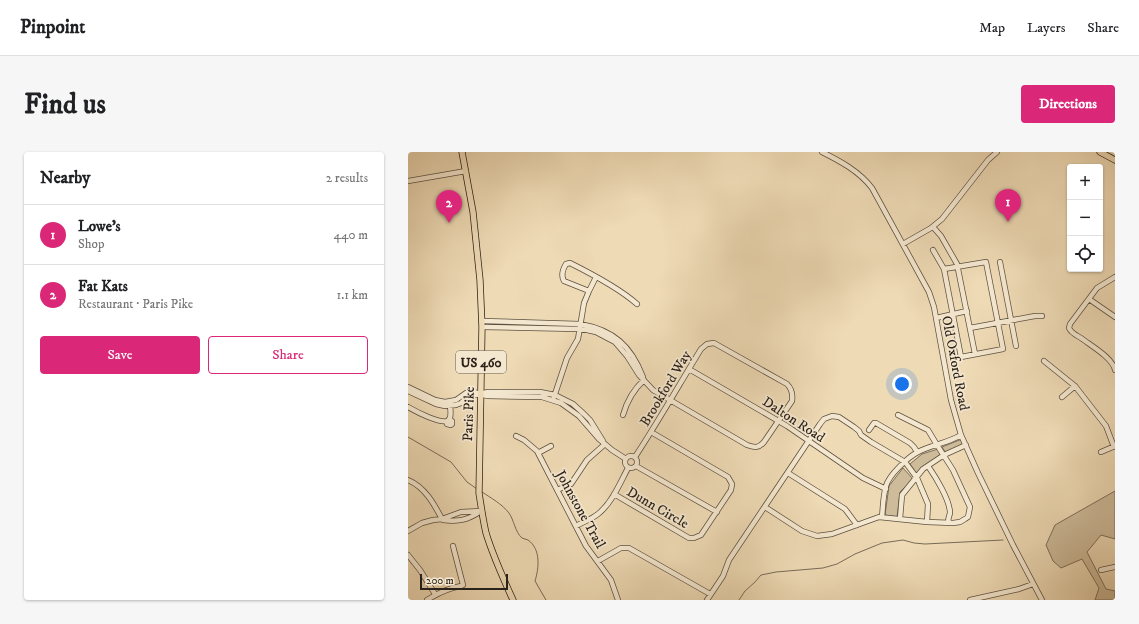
<!DOCTYPE html>
<html lang="en">
<head>
<meta charset="utf-8">
<style>
	body { margin:0; font-family:"IM FELL DW Pica",serif; background:#f6f6f6; color:#202124 }
	.controls { position:absolute; right:12px; top:12px; display:grid; overflow:hidden; border-radius:4px; box-shadow:0 1px 3px #0004 }
	.controls button { width:36px; height:36px; display:grid; place-items:center; padding:0; border:0; border-bottom:1px solid #e0e0e0; background:#fff; color:#202124; font:20px sans-serif }
	.scale { position:absolute; left:12px; bottom:10px; width:88px; box-sizing:border-box; padding-left:4px; border:2px solid #2b2219; border-top:0; font-size:11px; line-height:14px; white-space:nowrap; color:#2b2219; -webkit-text-stroke:3px #f4e7cf; paint-order:stroke }
	.you { position:absolute; left:494px; top:232px; width:14px; height:14px; margin:-10px; border:3px solid #fff; border-radius:50%; background:#1a73e8; box-shadow:0 0 0 6px #1a73e833 }
	.badge { display:grid; place-items:center; width:26px; height:26px; border-radius:50%; background:#db2777; color:#fff; font-size:13px; font-weight:700 }
	.pin { position:absolute; translate:-50% -33px; filter:drop-shadow(0 1px 2px #0008) }
	.pin::after { content:''; position:absolute; top:21px; width:14px; height:12px; background:inherit; clip-path:polygon(0 0,100% 0,50% 100%) }
	.list { margin:0; padding:0; list-style:none }
	h2 { display:flex; justify-content:space-between; align-items:center; height:52px; margin:0; padding:0 16px; font-size:17px }
	h2 small { font-size:13px; font-weight:400; color:#757577 }
	.list li { display:grid; grid-template-columns:26px 1fr auto; gap:12px; align-items:center; box-sizing:border-box; height:60px; padding:0 16px; border-top:1px solid #e0e0e0 }
	.list b { display:block; font-size:15px; white-space:nowrap }
	.list p { margin:0; font-size:13px; white-space:nowrap; color:#757577 }
	.list em { font-size:13px; font-style:normal; color:#757577 }
	.actions { display:flex; gap:8px; padding:12px 16px }
	.actions a { flex:1; padding:9px 0; border:1px solid #db2777; border-radius:4px; text-align:center; font-size:14px; color:#db2777 }
	.actions .main { background:#db2777; color:#fff }
	.icon { flex:none; width:22px; height:22px; fill:none; stroke:currentColor; stroke-width:2; stroke-linecap:round; stroke-linejoin:round }
	.map { position:relative; flex:none; width:707px; height:448px; overflow:hidden; border-radius:4px }
	header { display:flex; align-items:center; gap:24px; box-sizing:border-box; height:56px; padding:0 20px; background:#fff; border-bottom:1px solid #e0e0e0 }
	header strong { font-size:19px }
	nav { display:flex; gap:22px; margin-inline-start:auto; font-size:14px }
	.intro { display:flex; align-items:center; justify-content:space-between; box-sizing:border-box; height:96px; padding:0 24px }
	h1 { margin:0; font-size:28px }
	.button { padding:10px 18px; border-radius:4px; background:#db2777; color:#fff; font-size:14px; font-weight:700 }
	main { display:flex; gap:24px; padding:0 24px }
	aside { flex:1; background:#fff; border-radius:4px; box-shadow:0 1px 3px #0004 }
	.map>svg:first-child { display:block }
	.green { fill:#cdbb9a; stroke:#7c6e5a }
	.lines { fill:none; stroke-linecap:round; stroke-linejoin:round }
	.stream { stroke:#786b57; stroke-width:1 }
	.minor-casing { stroke:#5c5040; stroke-width:6 }
	.major-casing { stroke:#2b2219; stroke-width:7 }
	.minor { stroke:#f4e7cf; stroke-width:4.5 }
	.major { stroke:#eedab5; stroke-width:5.5 }
	.labels { text-anchor:middle; stroke-width:3.5; stroke-linejoin:round; paint-order:stroke }
	.shield { fill:#f4e7cf; stroke:#675d50; stroke-width:1 }
	.shield-label { font-size:13px; font-weight:bold; fill:#2b2219 }
	.street-label { font-size:14px; fill:#2b2219; stroke:#f4e7cf }
</style>
</head>
<body>
<header>
<strong>Pinpoint</strong>
<nav><a>Map</a><a>Layers</a><a>Share</a></nav>
</header>
<div class="intro"><h1>Find us</h1><a class="button">Directions</a></div>
<main>
<aside>
<h2>Nearby<small>2 results</small></h2>
<ul class="list">
<li><span class="badge">1</span><div><b>Lowe's</b><p>Shop</p></div><em>440 m</em></li>
<li><span class="badge">2</span><div><b>Fat Kats</b><p>Restaurant · Paris Pike</p></div><em>1.1 km</em></li>
</ul>
<div class="actions"><a class="main">Save</a><a>Share</a></div>
</aside>
<div class="map">
<svg width="707" height="448" viewBox="0 0 707 448">
	<rect width="100%" height="100%" fill="#eedab5"/>
	<filter id="stains"><feTurbulence type="fractalNoise" baseFrequency=".005" numOctaves="4"/><feColorMatrix values="0 0 0 0 .2 0 0 0 0 .09 0 0 0 0 .02 0 0 0 .5 -.17"/></filter>
	<radialGradient id="worn" r=".72"><stop offset=".6" stop-color="#630" stop-opacity="0"/><stop offset="1" stop-color="#630" stop-opacity=".3"/></radialGradient>
	<path class="green" d="M554,287L556,292L538,301L534,295Z
		M530,297L534,303L509,322L502,312L514,302Z
		M495,316L505,327L492,340L489,365L477,363L481,334Z
		M707,339V387L693,383L679,400L698,437L707,439V448H687L691,436L674,407L653,416L645,409L638,393L647,373Z"/>
	<g class="lines">
		<path class="stream" d="M0,285L43,310L59,330L69,337
			M74,340C83,346 94,352 101,361C106,368 107,380 114,386C116,387 118,387 120,388C133,397 131,416 127,429L138,448
			M331,448L337,439L347,430L353,423L368,420L415,416L429,412L447,402L474,391L495,388L506,391L517,392L595,388"/>
		<g class="minor-casing">
			<path id="minor" d="M414,0C432,9 451,19 464,36L521,140L526,155L543,248L553,283L570,321L605,393L634,448
				M0,29L58,19
				M525,75L533,84L549,112L567,202
				M495,92L523,76L534,67L580,8L589,0
				M525,98L536,117L553,205L595,197L578,110L536,117
				M592,110L608,194
				M707,125L689,136L662,172L661,176C663,181 668,183 673,186C682,193 705,206 707,218
				M181,139L156,129C153,124 155,117 158,112L162,111C184,122 211,136 229,152
				M681,147L707,165
				M528,166L559,159
				M74,169L172,172C206,178 223,194 235,225
				M74,175L169,177L179,178L188,180L207,190L219,204L231,223L245,238L339,293C347,296 351,296 356,290L384,249C385,242 384,237 379,232L306,191L299,192L293,197C271,233 250,270 227,305
				M562,176L627,164H634
				M636,209L667,234L698,274L706,295
				M281,217L379,274L455,326L478,337
				M0,235L27,248L37,250L48,248L58,241L66,240L79,244L134,245L153,251L171,264L191,287L204,298L218,307
				M0,239L28,252L37,254L48,253L53,251L61,244L80,240H132L147,243L165,252L176,262L182,268L195,289
				M146,245L159,206L170,187L176,151L181,139L188,125
				M654,245L667,234
				M0,255C7,259 35,274 41,268C44,264 42,257 42,252
				M215,263C219,249 225,238 236,228
				M39,269V272L43,273L44,272V269L41,267
				M461,278L466,271H468L502,291L506,295L509,300
				M108,284L116,288L129,299L178,394L203,428L210,448
				M693,300L707,294
				M130,301L143,294
				M217 310a6 6 0 1 1 12 0a6 6 0 1 1-12 0Z
				M228,314L309,360
				M520,314C527,324 542,348 542,361C541,364 540,368 540,371
				M380,321L437,357L449,373
				M0,328C17,335 26,352 34,367
				M149,338L163,332L179,308L197,292
				M206,342L281,386H286L293,383L323,338L324,332L320,325L243,280
				M357,355L394,379L409,384L424,382L471,365L519,370L545,371L552,370L557,367L560,365L562,355L545,318L529,293L520,278L490,263
				M474,365C475,355 475,344 478,334C481,323 500,305 510,300C523,293 540,291 553,283
				M492,367L494,343L515,317L536,303L558,293
				M35,368C51,370 60,368 73,359
				M168,374C175,370 184,367 190,362C204,351 212,331 220,316
				M0,379L14,371L25,368L34,367L53,360L74,359
				M0,403L12,418L27,442
				M190,409L213,396H221L302,442
				M693,418L707,415
				M19,448C30,441 41,436 53,434L55,433L45,394
				M299,448L315,424L321,408L412,272L416,267L424,264L431,265L446,275L451,279L453,283L463,290L497,310L509,326L520,352L519,370
				M562,448L611,437L625,432"/>
		</g>
		<g class="major-casing">
			<path id="major" d="M54,0L65,60L72,128L74,175L71,341C73,354 75,368 78,381C85,404 95,426 105,448
				M692,0L707,8"/>
		</g>
		<use href="#minor" class="minor"/>
		<use href="#major" class="major"/>
	</g>
	<g class="labels">
		<rect class="shield" x="48" y="199" width="50" height="22" rx="3"/>
		<g class="shield-label">
			<text x="73" y="215">US 460</text>
		</g>
		<g class="street-label">
			<text transform="translate(548 211) rotate(79)" y="5">Old Oxford Road</text>
			<text transform="translate(257 236) rotate(-59)" y="5">Brookford Way</text>
			<text transform="translate(60 262) rotate(-88)" y="5">Paris Pike</text>
			<text transform="translate(386 267) rotate(33)" y="5">Dalton Road</text>
			<text transform="translate(250 355) rotate(30)" y="5">Dunn Circle</text>
			<text transform="translate(173 357) rotate(61)" y="5">Johnstone Trail</text>
		</g>
	</g>
	<rect width="100%" height="100%" filter="url(#stains)"/>
	<rect width="100%" height="100%" fill="url(#worn)"/>
</svg>
<div class="controls">
<button>+</button>
<button>−</button>
<button><svg class="icon" aria-label="locate" viewBox="0 0 24 24"><circle cx="12" cy="12" r="6"/><path d="M12 2v4M12 18v4M2 12h4M18 12h4"/></svg></button>
</div>
<div class="scale">200 m</div>
<div class="you"></div>
<div class="pin badge" style="left:600px;top:70px">1</div>
<div class="pin badge" style="left:41px;top:71px">2</div>
</div>
</main>
</body>
</html>
